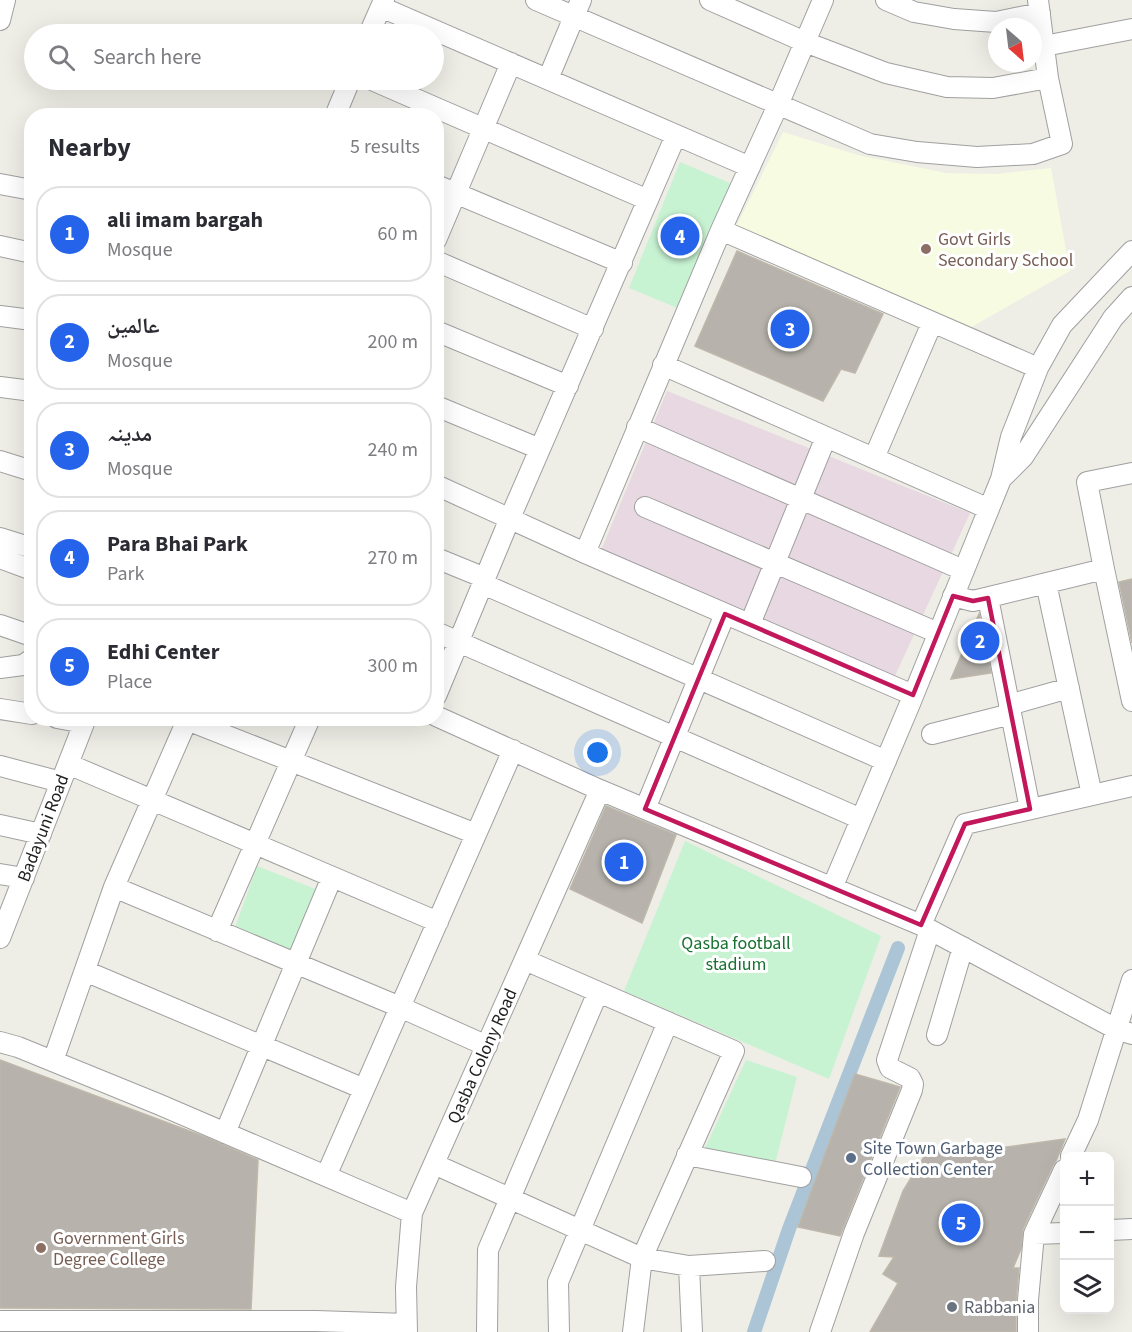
<!DOCTYPE html>
<html lang="en">
<head>
<meta charset="utf-8">
<style>
	body { margin:0; font-family:"Source Sans 3","Noto Naskh Arabic",sans-serif; background:#f2f2f3; color:#2b2b33 }
	.controls { position:absolute; right:18px; bottom:18px; display:grid; overflow:hidden; border-radius:12px; box-shadow:0 6px 24px #0002 }
	.controls button { width:54px; height:54px; display:grid; place-items:center; padding:0; border:0; border-bottom:2px solid #e1e1e2; background:#fff; color:#2b2b33; font:30px sans-serif }
	.compass { position:absolute; left:988px; top:18px; width:54px; height:54px; border-radius:50%; background:#fff; box-shadow:0 6px 24px #0002; rotate:152deg }
	.you { position:absolute; left:598px; top:753px; width:21px; height:21px; margin:-15px; border:4px solid #fff; border-radius:50%; background:#1a73e8; box-shadow:0 0 0 9px #1a73e833 }
	.badge { display:grid; place-items:center; width:39px; height:39px; border-radius:50%; background:#2563eb; color:#fff; font-size:20px; font-weight:700 }
	.pin { position:absolute; translate:-50% -50%; border:3px solid #fff; box-shadow:0 2px 6px #0006 }
	.list { margin:0; padding:0; list-style:none }
	h2 { display:flex; justify-content:space-between; align-items:center; height:78px; margin:0; padding:0 24px; font-size:26px }
	h2 small { font-size:20px; font-weight:400; color:#7c7c81 }
	.list li { display:grid; grid-template-columns:39px 1fr auto; gap:18px; align-items:center; box-sizing:border-box; height:96px; margin:0 12px 12px; padding:0 12px; border:2px solid #e1e1e2; border-radius:24px }
	.list b { display:block; font-size:22px; white-space:nowrap }
	.list p { margin:0; font-size:20px; white-space:nowrap; color:#7c7c81 }
	.list em { font-size:20px; font-style:normal; color:#7c7c81 }
	.icon { flex:none; width:33px; height:33px; fill:none; stroke:currentColor; stroke-width:2; stroke-linecap:round; stroke-linejoin:round }
	.map { position:relative; flex:none; width:1132px; height:1332px; overflow:hidden }
	.search { position:absolute; background:#fff; box-shadow:0 6px 24px #0002; left:24px; top:24px; width:420px; height:66px; display:flex; align-items:center; gap:15px; box-sizing:border-box; padding:0 21px; border-radius:33px; color:#7c7c81; font-size:22px }
	.panel { position:absolute; background:#fff; box-shadow:0 6px 24px #0002; left:24px; top:108px; width:420px; height:618px; border-radius:24px }
	.map>svg:first-child { display:block }
	.industrial { fill:#e7d8e1 }
	.education { fill:#f7fbe2 }
	.park { fill:#c8f3d3 }
	.lines { fill:none; stroke-linecap:round; stroke-linejoin:round }
	.canal { stroke:#abc5d7; stroke-width:14 }
	.building { fill:#b7b3ac; stroke:#beb7aa; stroke-width:1.5 }
	.minor-casing { stroke:#a0a0a0; stroke-width:22 }
	.minor { stroke:#fff; stroke-width:20 }
	.marked { fill:none; stroke:#c2185b; stroke-width:4.5; stroke-linejoin:round }
	.education-dot { fill:#8d6e63; stroke:#fff; stroke-width:2 }
	.service-dot { fill:#5c6f8a; stroke:#fff; stroke-width:2 }
	.worship-dot { fill:#6b7280; stroke:#fff; stroke-width:2 }
	.labels { text-anchor:middle; stroke-width:6; stroke-linejoin:round; paint-order:stroke }
	.education-label { font-size:18px; fill:#785e54; stroke:#fff; text-anchor:start }
	.street-label { font-size:18px; fill:#1f1f1f; stroke:#fff }
	.park-label { font-size:18px; fill:#187130; stroke:#fff }
	.service-label { font-size:18px; fill:#4e5e75; stroke:#fff; text-anchor:start }
	.worship-label { font-size:18px; fill:#5b616d; stroke:#fff; text-anchor:start }
</style>
</head>
<body>
<div class="map">
<svg width="1132" height="1332" viewBox="0 0 1132 1332">
	<rect width="100%" height="100%" fill="#eeede6"/>
	<path class="industrial" d="M667,391L970,513L893,680L600,553Z"/>
	<path class="education" d="M783,132L858,155L946,173L996,174L1051,168L1070,271L968,329L736,227Z"/>
	<path class="park" d="M680,162L732,184L680,309L629,288Z
		M685,841L881,936L829,1079L624,991Z
		M257,866L323,892L292,959L232,936Z
		M746,1060L797,1077L773,1172L699,1161Z"/>
	<g class="lines">
		<path class="canal" d="M754,1332L789,1229L898,948"/>
	</g>
	<path class="building" d="M737,251L883,314L855,373L841,369L823,401L695,346Z
		M1132,579V643L1119,582Z
		M979,614L991,673L951,679Z
		M606,806L676,835L642,923L570,889Z
		M0,1060L208,1138L258,1160L251,1309L0,1308Z
		M855,1074L900,1087L840,1236L798,1227Z
		M1065,1139L1056,1161L1053,1165L1023,1229L1021,1249L1013,1268H1019L1016,1300V1332H870L898,1283L883,1274L894,1257L879,1256L903,1191L928,1150L962,1153Z"/>
	<g class="lines">
		<g class="minor-casing">
			<path id="minor" d="M536,0L870,144L917,152L977,157L1033,154L1062,144L1048,78L1038,0
				M710,0L805,42L886,73L947,87L993,88L1048,78
				M886,0L914,12L954,19L996,22L1040,13
				M381,7L750,167
				M0,20L5,0
				M369,34L384,0
				M1044,46L1132,29
				M548,79L581,0
				M372,80L648,200
				M335,116L350,80
				M0,184L32,190
				M436,185L622,263
				M721,230L1038,368
				M436,240L511,63
				M0,246L32,253
				M436,261L593,329
				M0,316L32,320
				M436,331L568,386
				M663,365L989,509
				M0,387L32,391
				M436,406L540,449
				M637,427L963,570
				M874,458L932,323
				M0,461L32,471
				M1132,473L1087,482L1104,569L1132,701
				M1001,479L1023,457L1113,318L1132,297
				M436,485L585,553L913,695
				M645,507L938,633
				M0,538L32,548
				M585,553L721,230L778,105L823,0
				M0,558L32,570
				M436,558L485,578
				M1046,583L1092,795
				M483,584L886,761
				M953,596L973,601L1104,569
				M988,598L1030,809
				M750,624L826,437
				M0,625L32,636
				M436,632L861,819
				M0,668L23,665L32,659
				M436,696L510,518L676,135
				M1009,705L1069,688
				M0,709L32,714
				M436,716L600,790L921,925L1116,1029L1132,1034
				M57,718L84,723
				M187,720L476,834
				M932,734L1011,714
				M68,764L438,922
				M0,766L61,782
				M645,809L725,614
				M0,825L41,834
				M0,874L24,878
				M114,887L400,1007L487,1046
				M832,888L909,706L1001,479L1011,437L1038,368L1062,325L1132,251
				M921,925L965,824L1132,786
				M217,931L310,718
				M0,938L86,718
				M525,960L734,1051L642,1258L633,1332
				M85,971L364,1089
				M937,1035L963,947
				M0,1042L18,1047L158,1104L412,1213
				M53,1061L114,887L188,718
				M225,1133L332,877
				M687,1155L801,1177
				M1071,1156L1088,1120L1132,980
				M434,1164L642,1258L689,1266L765,1261
				M326,1176L513,750
				M1110,1230L1132,1229
				M1034,1234L1064,1233
				M689,1266L692,1332
				M0,1321H316L407,1324
				M407,1332L406,1287L412,1213L600,790
				M487,1332L488,1250L598,992
				M559,1332L558,1282L668,1022
				M820,1332L854,1233L912,1090L913,1084L910,1078L890,1068L887,1060L930,930
				M1028,1332V1300L1034,1234L1064,1170"/>
		</g>
		<use href="#minor" class="minor"/>
	</g>
	<path class="marked" d="M953,596L973,601L988,598L1030,809L965,824L921,925L645,809L725,614L913,695Z"/>
	<g class="education-dot">
		<circle cx="926" cy="249" r="6"/>
		<circle cx="41" cy="1248" r="6"/>
	</g>
	<circle class="service-dot" cx="851" cy="1158" r="6"/>
	<circle class="worship-dot" cx="952" cy="1307" r="6"/>
	<g class="labels">
		<g class="education-label">
			<text x="938" y="245">Govt Girls<tspan x="938" dy="21">Secondary School</tspan></text>
			<text x="53" y="1244">Government Girls<tspan x="53" dy="21">Degree College</tspan></text>
		</g>
		<g class="street-label">
			<text transform="translate(43 828) rotate(-69)" y="6">Badayuni Road</text>
			<text transform="translate(482 1056) rotate(-66)" y="6">Qasba Colony Road</text>
		</g>
		<g class="park-label">
			<text x="736" y="949">Qasba football<tspan x="736" dy="21">stadium</tspan></text>
		</g>
		<g class="service-label">
			<text x="863" y="1154">Site Town Garbage<tspan x="863" dy="21">Collection Center</tspan></text>
		</g>
		<g class="worship-label">
			<text x="964" y="1313">Rabbania</text>
		</g>
	</g>
</svg>
<div class="controls">
<button>+</button>
<button>−</button>
<button><svg class="icon" aria-label="layers" viewBox="0 0 24 24"><path d="M12 4l9 5-9 5-9-5zM3 14l9 5 9-5"/></svg></button>
</div>
<svg class="compass" viewBox="-18 -18 36 36"><path d="M0-13l5 13h-10z" fill="#e53935"/><path d="M0 13l5-13h-10z" fill="#7c7c81"/></svg>
<div class="you"></div>
<div class="pin badge" style="left:624px;top:862px">1</div>
<div class="pin badge" style="left:980px;top:641px">2</div>
<div class="pin badge" style="left:790px;top:329px">3</div>
<div class="pin badge" style="left:680px;top:236px">4</div>
<div class="pin badge" style="left:961px;top:1223px">5</div>
<div class="search"><svg class="icon" aria-label="search" viewBox="0 0 24 24"><circle cx="10" cy="10" r="6"/><path d="M15 15l6 6"/></svg>Search here</div>
<section class="panel">
<h2>Nearby<small>5 results</small></h2>
<ul class="list">
<li><span class="badge">1</span><div><b>ali imam bargah</b><p>Mosque</p></div><em>60 m</em></li>
<li><span class="badge">2</span><div><b>عالمین</b><p>Mosque</p></div><em>200 m</em></li>
<li><span class="badge">3</span><div><b>مدینہ</b><p>Mosque</p></div><em>240 m</em></li>
<li><span class="badge">4</span><div><b>Para Bhai Park</b><p>Park</p></div><em>270 m</em></li>
<li><span class="badge">5</span><div><b>Edhi Center</b><p>Place</p></div><em>300 m</em></li>
</ul>
</section>
</div>
</body>
</html>
